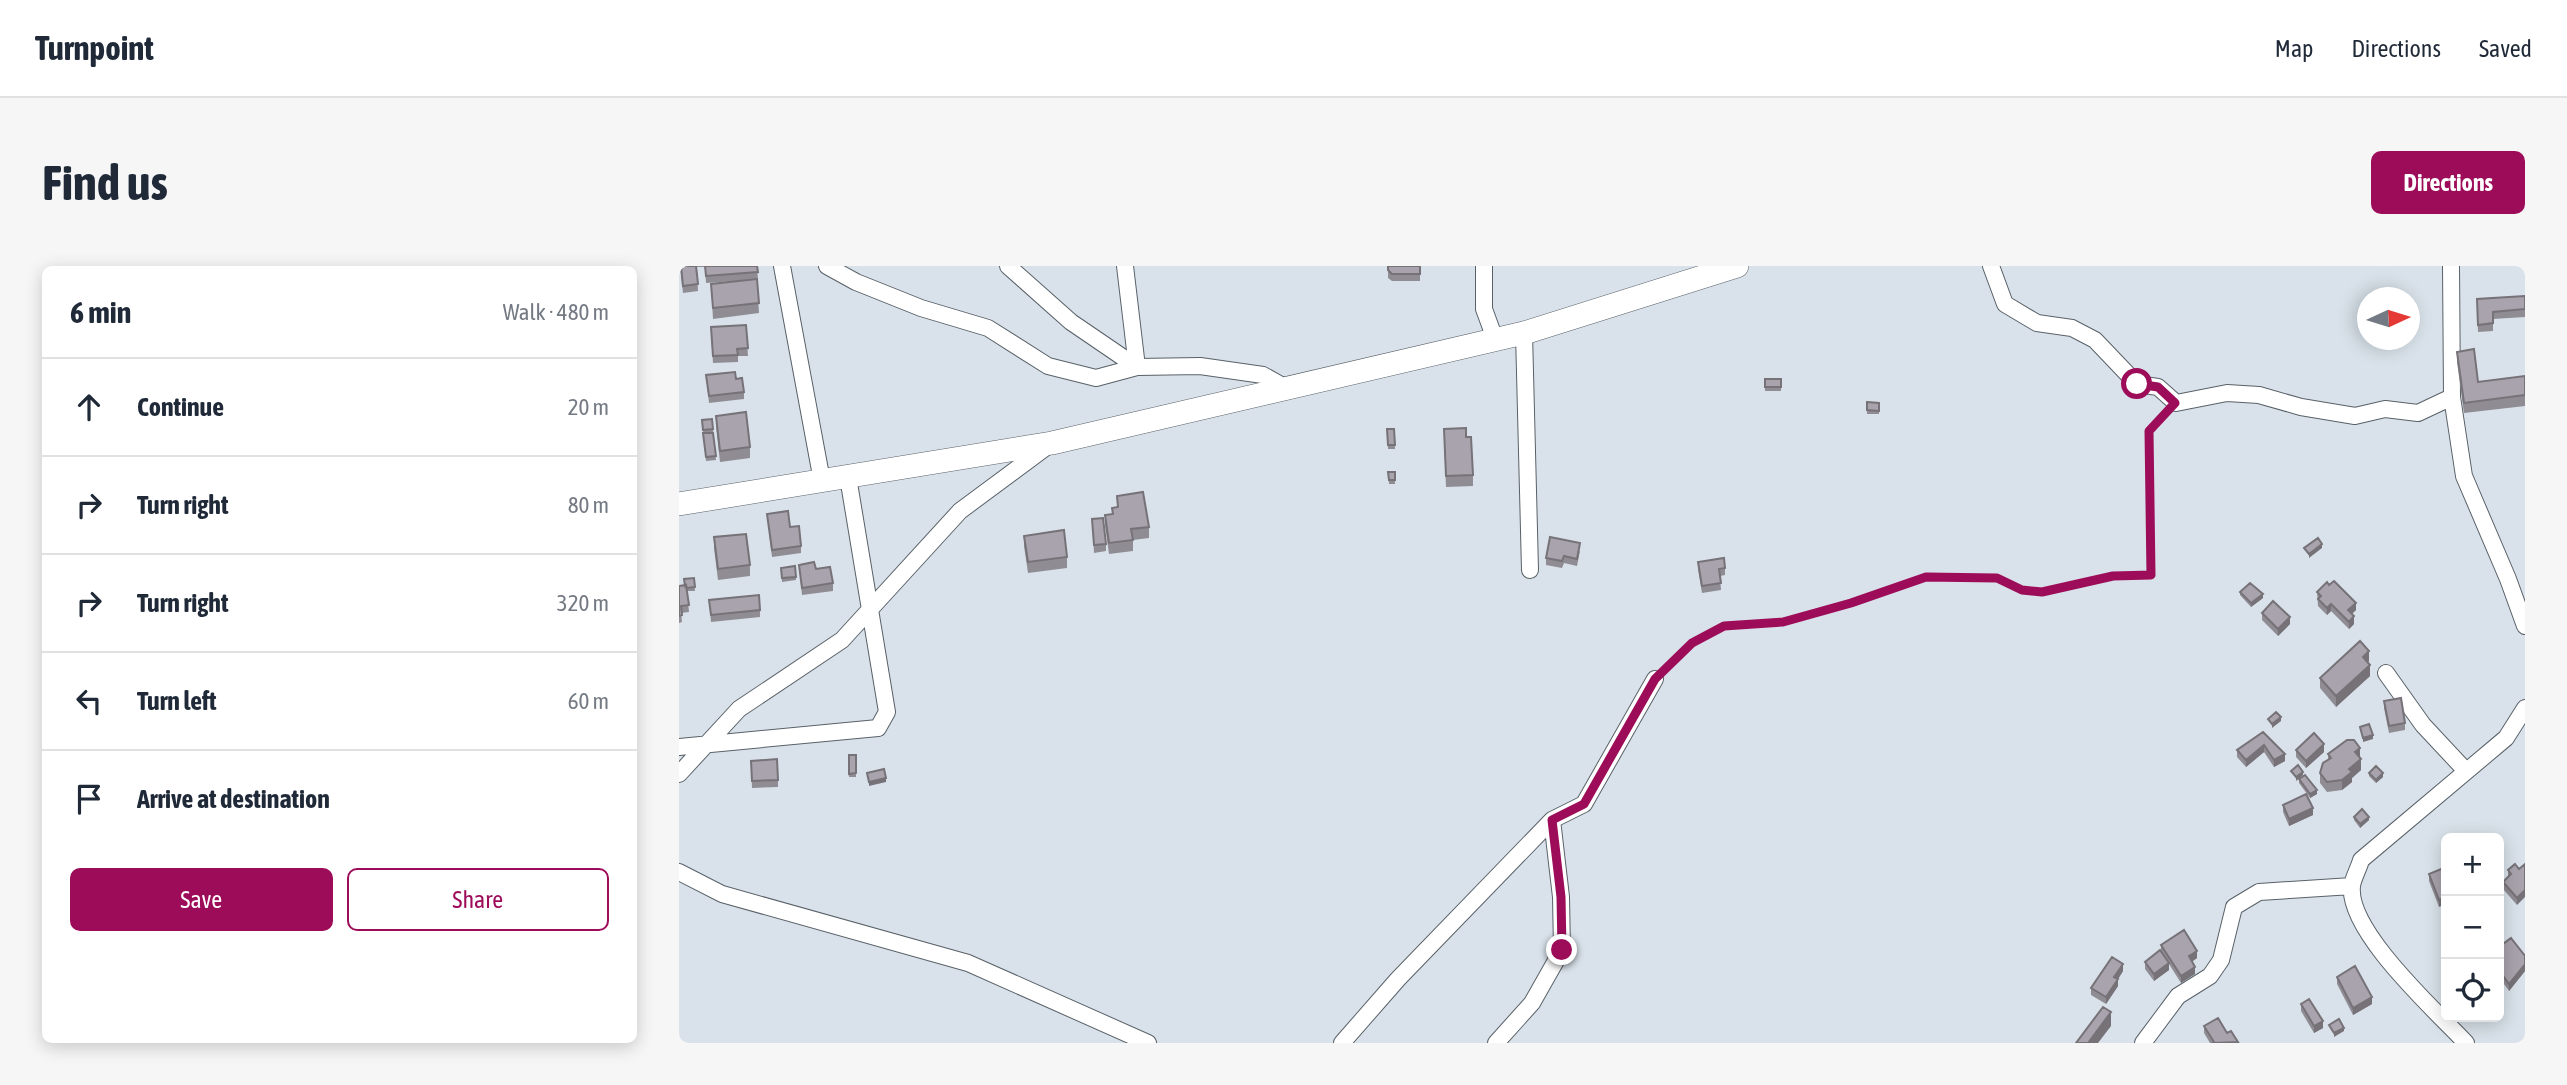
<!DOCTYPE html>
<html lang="en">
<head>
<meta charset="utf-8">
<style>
	body { margin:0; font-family:"Asap Condensed",sans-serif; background:#f6f6f7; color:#1f2937 }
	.controls { position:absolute; right:21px; bottom:21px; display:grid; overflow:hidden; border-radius:10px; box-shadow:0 4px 18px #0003 }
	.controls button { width:63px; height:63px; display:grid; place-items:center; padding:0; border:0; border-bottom:2px solid #e0e1e3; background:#fff; color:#1f2937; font:35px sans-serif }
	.compass { position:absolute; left:1678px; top:21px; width:63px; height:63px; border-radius:50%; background:#fff; box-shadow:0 4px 18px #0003; rotate:86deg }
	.stop { position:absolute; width:21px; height:21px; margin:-16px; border:5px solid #9d0c59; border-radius:50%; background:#fff }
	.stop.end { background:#9d0c59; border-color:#fff; box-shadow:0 2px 7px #0008 }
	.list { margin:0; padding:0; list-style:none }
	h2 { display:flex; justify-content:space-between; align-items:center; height:91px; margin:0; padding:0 28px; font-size:30px }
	h2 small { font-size:23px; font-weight:400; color:#747a83 }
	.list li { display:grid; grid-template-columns:46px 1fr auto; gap:21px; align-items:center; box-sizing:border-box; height:98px; padding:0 28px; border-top:2px solid #e0e1e3 }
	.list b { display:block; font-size:26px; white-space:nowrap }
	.list em { font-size:23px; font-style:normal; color:#747a83 }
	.actions { display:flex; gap:14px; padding:21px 28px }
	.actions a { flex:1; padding:16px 0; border:2px solid #9d0c59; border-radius:10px; text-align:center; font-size:24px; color:#9d0c59 }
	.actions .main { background:#9d0c59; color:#fff }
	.icon { flex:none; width:38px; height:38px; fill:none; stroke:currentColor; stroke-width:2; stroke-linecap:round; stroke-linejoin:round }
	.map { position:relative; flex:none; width:1846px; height:777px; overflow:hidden; border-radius:10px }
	header { display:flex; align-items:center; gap:42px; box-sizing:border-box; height:98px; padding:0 35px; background:#fff; border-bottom:2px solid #e0e1e3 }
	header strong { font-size:33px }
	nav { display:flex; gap:38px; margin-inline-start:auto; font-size:24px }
	.intro { display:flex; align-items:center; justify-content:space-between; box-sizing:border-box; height:168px; padding:0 42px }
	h1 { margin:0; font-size:49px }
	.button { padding:18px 32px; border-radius:10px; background:#9d0c59; color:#fff; font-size:24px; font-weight:700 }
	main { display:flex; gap:42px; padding:0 42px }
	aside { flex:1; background:#fff; border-radius:10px; box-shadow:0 4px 18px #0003 }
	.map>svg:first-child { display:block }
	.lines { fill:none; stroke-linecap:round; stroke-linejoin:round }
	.street-casing { stroke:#596168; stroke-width:18 }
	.secondary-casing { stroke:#596168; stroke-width:24 }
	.path { stroke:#82888e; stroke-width:2.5; stroke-dasharray:3.5 3.5; stroke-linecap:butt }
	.street { stroke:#fff; stroke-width:16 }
	.secondary { stroke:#fff; stroke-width:23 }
	.wall { fill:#908c94 }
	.shaded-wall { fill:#767278 }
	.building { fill:#a8a3ac; stroke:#767278; stroke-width:2 }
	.route { stroke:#9d0c59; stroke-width:9 }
</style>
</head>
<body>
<header>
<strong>Turnpoint</strong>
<nav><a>Map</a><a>Directions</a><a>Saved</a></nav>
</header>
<div class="intro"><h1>Find us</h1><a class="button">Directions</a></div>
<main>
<aside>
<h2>6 min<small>Walk · 480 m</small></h2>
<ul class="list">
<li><svg class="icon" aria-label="ahead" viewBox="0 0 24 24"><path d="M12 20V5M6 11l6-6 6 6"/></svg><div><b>Continue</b></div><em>20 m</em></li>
<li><svg class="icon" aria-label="right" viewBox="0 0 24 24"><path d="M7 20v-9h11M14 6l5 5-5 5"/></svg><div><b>Turn right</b></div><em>80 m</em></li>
<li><svg class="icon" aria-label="right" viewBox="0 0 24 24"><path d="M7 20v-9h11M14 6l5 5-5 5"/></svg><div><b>Turn right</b></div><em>320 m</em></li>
<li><svg class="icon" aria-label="left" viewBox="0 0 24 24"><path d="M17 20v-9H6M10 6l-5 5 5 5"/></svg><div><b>Turn left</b></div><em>60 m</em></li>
<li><svg class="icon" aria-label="arrive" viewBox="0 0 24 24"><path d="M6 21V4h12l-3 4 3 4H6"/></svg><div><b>Arrive at destination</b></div></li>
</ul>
<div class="actions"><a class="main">Save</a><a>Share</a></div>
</aside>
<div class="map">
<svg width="1846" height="777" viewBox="0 0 1846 777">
	<rect width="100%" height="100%" fill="#d9e2ea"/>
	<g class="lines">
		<g class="street-casing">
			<path id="street" d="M103,0L143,215
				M148,0L177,16L242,42L309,62L369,100L417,112L458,101L446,0
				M329,0L392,56L458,101L521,100L584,109L609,123
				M805,0V43L816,73
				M1312,0L1326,38L1358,57L1393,62L1416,74L1458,118L1479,121L1497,137L1548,127L1580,129L1622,141L1676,150L1706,143L1739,147L1773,131
				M1772,0L1773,131L1785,210L1829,313L1846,360
				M845,67L851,304
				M1707,407L1744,459L1787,505
				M0,481L199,462L208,446L169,211
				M0,508L60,443L163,374L281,245L370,179
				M0,606L43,628L289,697L469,777
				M663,777L719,713L873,554L905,538L976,413
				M817,777L853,737L883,684L882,631L873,554
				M1464,777L1499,730L1531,710L1542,694L1555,641L1580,626L1673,620
				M1787,777C1756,744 1668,665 1673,620C1674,612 1680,602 1682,594L1827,472L1846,442"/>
		</g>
		<g class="secondary-casing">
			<path id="secondary" d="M0,238L373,177L845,67L1058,0"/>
		</g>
		<path class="path" d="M987,402L1013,377L1045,361L1104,356L1172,337L1247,311L1318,312L1343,324L1363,326L1434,310L1472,309L1470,165L1487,147"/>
		<use href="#street" class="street"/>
		<use href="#secondary" class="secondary"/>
	</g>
	<path class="wall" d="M1,0H78L79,14H78L80,47L34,53L32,18L55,15L27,17L26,1H18L19,25L4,27Z
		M709,0H741V15H713L709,12Z
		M1846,30V51L1814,53V65L1799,66L1798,33Z
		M67,59L69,90H59V96L34,97L32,68Z
		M1778,86L1799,116L1846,110V140L1785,147L1778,96Z
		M27,109L57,113L65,126V133L30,137Z
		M1086,113H1102V125H1086Z
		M1188,136L1200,137V148H1188Z
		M37,150L71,181V192L41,196L37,160Z
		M33,153L37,194L27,195L23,154Z
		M708,163H715L716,183H709Z
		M787,171L794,209V220L767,221L765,173Z
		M709,206H716V218H710Z
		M438,230L470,261V272L454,274V285L430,288L426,259V249L433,248V242L438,241Z
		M88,248L111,261L122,280V287L93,291Z
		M413,253L427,278V285L415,287Z
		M345,270L388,291V302L349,307L345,280Z
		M35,271L71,299V310L39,314L35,282Z
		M901,285L898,300L885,297L883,302L867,299V292Z
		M1019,296L1046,302V309L1041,310L1042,324L1023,327L1019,303Z
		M120,299L137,303L154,317V325L123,329Z
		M116,300L117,314L103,316L102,302Z
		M15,312L16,325H8L10,346L2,347L3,356L0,357V320H6Z
		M1650,319L1677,344L1673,348L1675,358L1670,363L1652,345L1648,349L1639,340L1638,326Z
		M1561,326L1584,332L1572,341L1561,329Z
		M30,334L81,344V351L32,356Z
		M1583,347L1611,358L1599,370L1583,354Z
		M1690,395L1689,397L1691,410L1657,441L1641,422V412Z
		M1705,435L1726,457V464L1710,467L1705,442Z
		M1584,466L1606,495L1595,501L1585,486L1567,501L1558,491V484Z
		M1617,484L1645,486L1627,502L1617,491Z
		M1649,488L1681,492L1682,504L1673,512V516L1663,524L1648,526L1641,517V507L1649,494Z
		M170,489H177V511H170Z
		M72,495L99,514V521L73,522Z
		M1690,507L1704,511L1697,517L1690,510Z
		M1620,513L1638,528L1631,532L1620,517Z
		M1604,539L1634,549L1610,560L1604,546Z
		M1675,551L1690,554L1681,562L1675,554Z
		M1767,601L1760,641L1750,615V608Z
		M1840,603L1838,639L1824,623V616L1829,612V604Z
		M1482,679L1518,692L1513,695L1516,708L1502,717L1490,698V704L1475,715L1466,703V696L1482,686Z
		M1820,681L1846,690V705L1830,725L1820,711Z
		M1444,705L1439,713V720L1427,738L1412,729V722Z
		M1658,711L1693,738L1674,749L1658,718Z
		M1622,738L1644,762L1635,767L1622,745Z
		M1525,760L1548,767L1559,777H1531L1525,767Z"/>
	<path class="shaded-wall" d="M1643,278V282L1630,292V288Z
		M1584,328V332L1572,341V337Z
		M1677,337V344L1669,351V344Z
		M1652,338V345L1648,349V342Z
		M1675,350V358L1670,363V356Z
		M1611,351V358L1599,370V363Z
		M1690,385V395L1684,401V391Z
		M1691,399V410L1657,441V430Z
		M1602,451V455L1593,462V458Z
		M1694,469V473L1684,476V472Z
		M1645,478V486L1627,502V495Z
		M1585,479V486L1567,501V494Z
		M1681,482V492L1676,486Z
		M1606,488V495L1595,501V494Z
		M1682,493V504L1673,512V516L1663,524V514L1670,503Z
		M1624,506V509L1617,515V511Z
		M1704,507V511L1697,517V514Z
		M207,512V516L190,520V516Z
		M1638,524V528L1631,532V528Z
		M1634,542V549L1610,560V553Z
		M1690,551V554L1681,562V558Z
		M1846,624V631L1838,639V632Z
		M1767,631V638L1760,641V634Z
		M1518,685V692L1510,698V690Z
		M1490,697V704L1475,715V708Z
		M1444,698V705L1439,713V720L1427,738V731L1435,711Z
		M1846,698V705L1830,725V718Z
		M1516,701V708L1502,717V710Z
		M1693,731V738L1674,749V742Z
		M1432,746V760L1419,777H1409Z
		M1644,755V762L1635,767V760Z
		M1665,762V765L1655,771V767Z"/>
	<path class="building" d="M2,0H17L19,18L4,20Z
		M26,0H78L79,6L27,10Z
		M709,0H741V8H713L709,4Z
		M78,13L80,37L34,42L32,18Z
		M1846,30V43L1814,46V57L1799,59L1798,33Z
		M67,59L69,82L58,83L59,89L34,90L32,61Z
		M1795,83L1799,116L1846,110V129L1785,137L1778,86Z
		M56,106L57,113L63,112L65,126L30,130L27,109Z
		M1086,113H1102V121H1086Z
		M1188,136L1200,137V145L1188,144Z
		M67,146L71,181L41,185L37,150Z
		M33,153L34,163L24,164L23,154Z
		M787,162V171H792L794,209L767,210L765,163Z
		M708,163H715L716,179H709Z
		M24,167H34L37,190L27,191Z
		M709,206H716V214H710Z
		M464,226L470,261L452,263L454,274L430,277L426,249L434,248L433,242L439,241L438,230Z
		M109,245L111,261L120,260L122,280L93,284L88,248Z
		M424,252L427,278L415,279L413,253Z
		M385,264L388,291L349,296L345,270Z
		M67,268L71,299L39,303L35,271Z
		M871,271L901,277L898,293L885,290L883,295L867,292Z
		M1639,272L1643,278L1630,288L1625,282Z
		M1045,292L1046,302L1040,303L1042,317L1023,320L1019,296Z
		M135,296L137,303L151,301L154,317L123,322L120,299Z
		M116,300L117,311L103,312L102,302Z
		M15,312L16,321L8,322L7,319L6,320L5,313Z
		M1655,315L1677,337L1669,344L1675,350L1670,356L1652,338L1648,342L1639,333L1642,330L1638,326L1648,316L1650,319Z
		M1571,317L1584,328L1572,337L1561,326Z
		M7,319L10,339L2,340L3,349L0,350V320Z
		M80,329L81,344L32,349L30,334Z
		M1594,335L1611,351L1599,363L1583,347Z
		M1681,375L1690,385L1684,391L1691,399L1657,430L1641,412Z
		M1722,432L1726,457L1710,460L1705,435Z
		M1597,446L1602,451L1593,458L1589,453Z
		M1690,458L1694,469L1684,472L1681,461Z
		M1584,466L1606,488L1595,494L1585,479L1567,494L1558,484Z
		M1635,467L1645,478L1627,495L1617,484Z
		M1668,474H1675L1681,482L1676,486L1682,493L1670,503L1673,506L1663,514L1648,516L1641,507L1644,497L1652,492L1649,488Z
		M170,489H177V507L170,508Z
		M98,493L99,514L73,515L72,495Z
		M1619,499L1624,506L1617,511L1612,505Z
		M1697,500L1704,507L1697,514L1690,507Z
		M205,503L207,512L190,516L188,507Z
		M1626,509L1638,524L1631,528L1620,513Z
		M1627,528L1634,542L1610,553L1604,539Z
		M1683,543L1690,551L1681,558L1675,551Z
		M1836,598L1840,603L1846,598V624L1838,632L1824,616L1832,608L1829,604Z
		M1767,601V631L1760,634L1750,608Z
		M1505,664L1518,685L1510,690L1516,701L1502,710L1482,679Z
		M1832,672L1846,690V698L1830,718L1820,704V681Z
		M1481,684L1490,697L1475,708L1466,696Z
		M1433,691L1444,698L1435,711L1439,713L1427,731L1412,722Z
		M1676,700L1693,731L1674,742L1658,711Z
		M1630,733L1644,755L1635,760L1622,738Z
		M1424,741L1432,746L1409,777H1397Z
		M1539,752L1548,767L1552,765L1559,776L1534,777L1535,776L1525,760Z
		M1660,753L1665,762L1655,767L1650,759Z"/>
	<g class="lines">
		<path class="route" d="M883,684L882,631L873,554L905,538L976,413L1013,377L1045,360L1104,356L1172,337L1247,311L1318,312L1343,324L1363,326L1434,310L1472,309L1470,165L1496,137L1479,121L1458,118"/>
	</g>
</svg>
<div class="controls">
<button>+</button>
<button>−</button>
<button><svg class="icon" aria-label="locate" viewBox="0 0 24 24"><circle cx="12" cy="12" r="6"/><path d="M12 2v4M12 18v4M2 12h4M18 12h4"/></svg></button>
</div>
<svg class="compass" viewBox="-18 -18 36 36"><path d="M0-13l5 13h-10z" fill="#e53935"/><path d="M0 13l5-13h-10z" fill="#747a83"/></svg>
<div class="stop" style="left:1458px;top:118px"></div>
<div class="stop end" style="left:883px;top:684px"></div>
</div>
</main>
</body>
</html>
